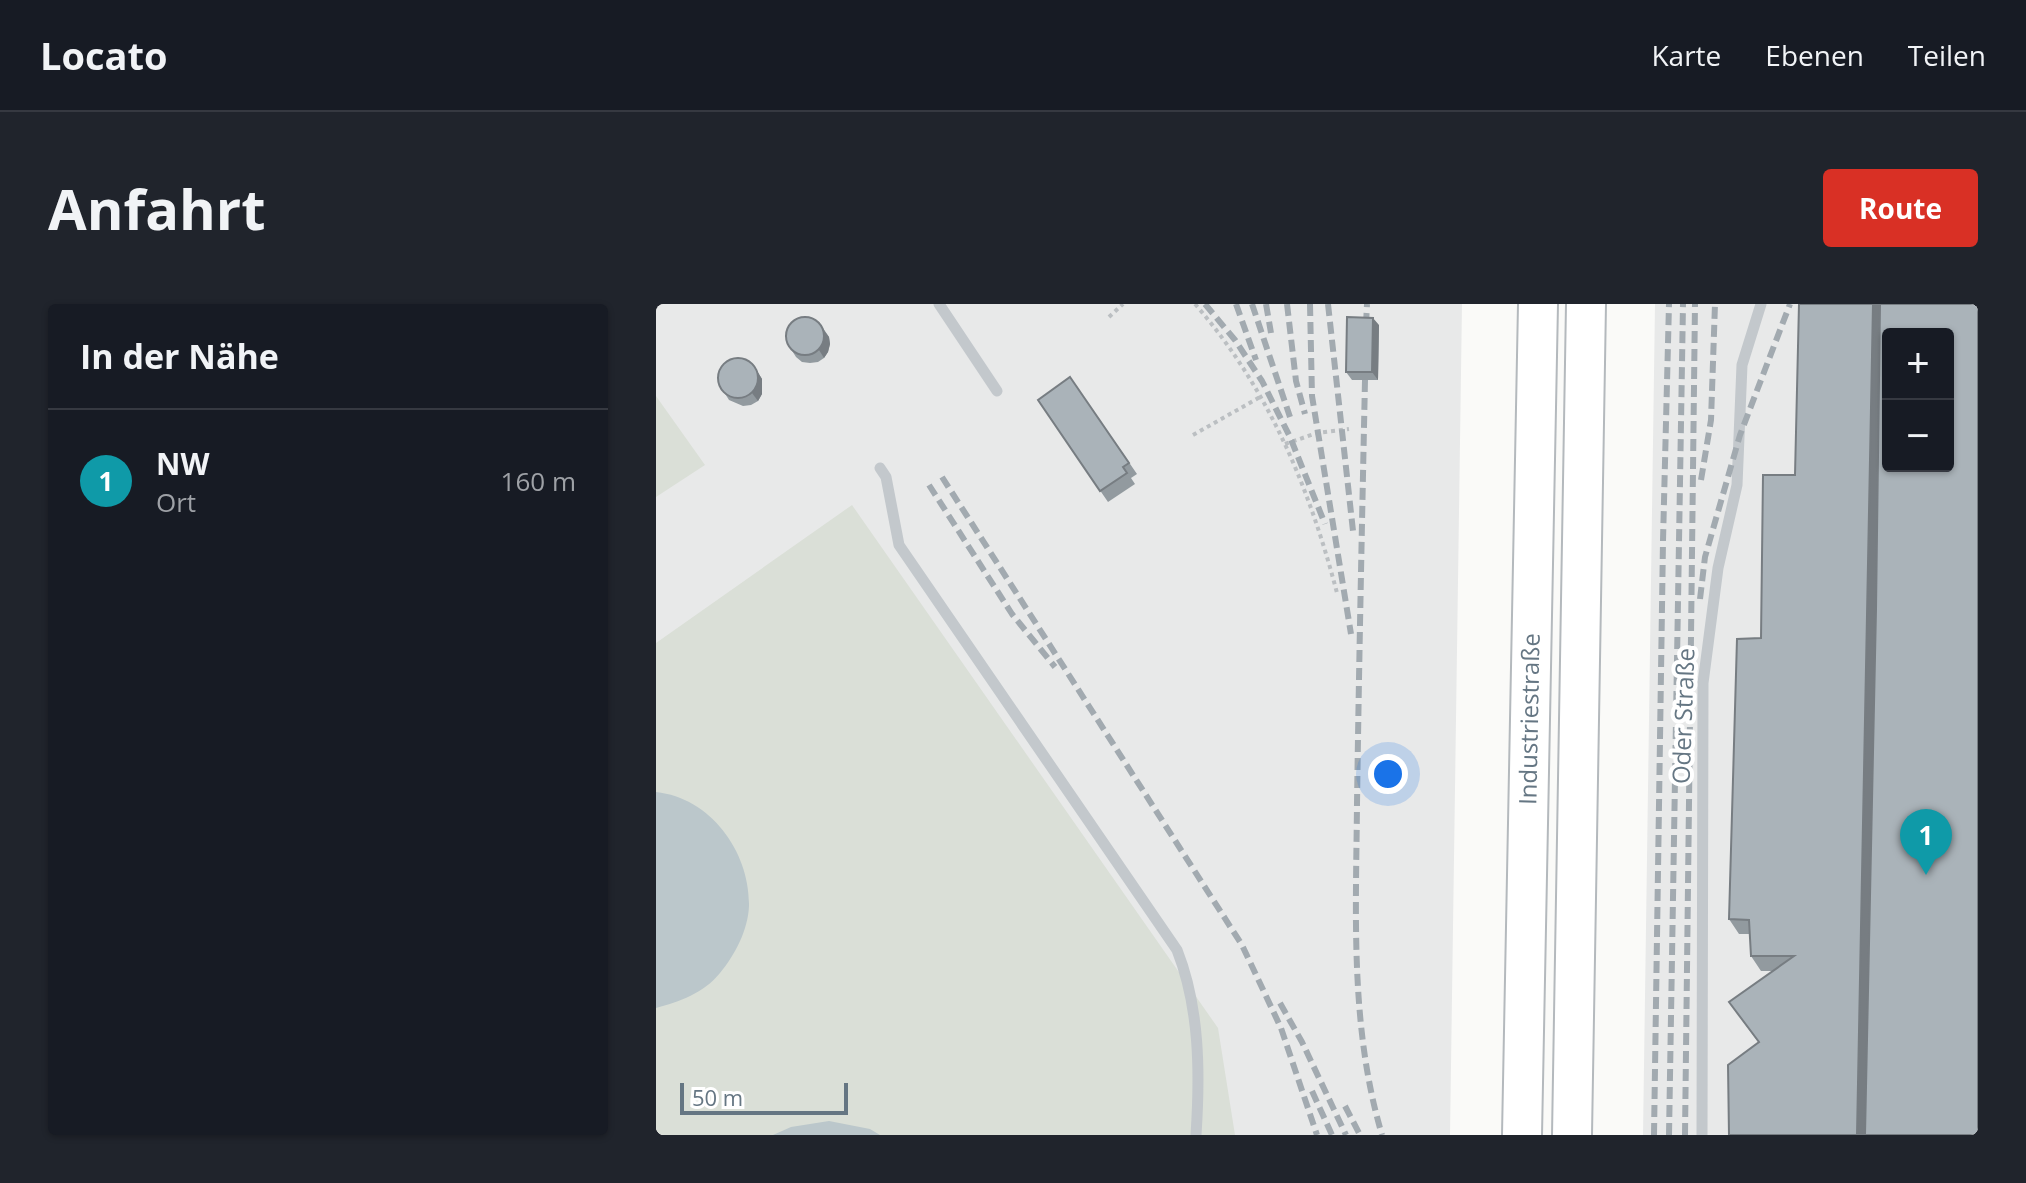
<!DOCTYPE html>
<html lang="de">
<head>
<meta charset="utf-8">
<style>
	body { margin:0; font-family:"Open Sans",sans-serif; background:#20242c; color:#f1f3f6 }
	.controls { position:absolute; right:24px; top:24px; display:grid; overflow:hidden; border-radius:8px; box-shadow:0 2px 6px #0004 }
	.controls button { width:72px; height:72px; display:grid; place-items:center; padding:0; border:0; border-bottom:2px solid #363941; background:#171b24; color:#f1f3f6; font:40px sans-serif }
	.scale { position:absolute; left:24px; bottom:20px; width:168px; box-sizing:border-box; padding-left:8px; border:4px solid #657683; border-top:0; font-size:22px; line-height:28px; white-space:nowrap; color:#657683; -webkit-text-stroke:6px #fff; paint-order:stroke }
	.you { position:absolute; left:732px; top:470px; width:28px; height:28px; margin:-20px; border:6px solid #fff; border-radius:50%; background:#1a73e8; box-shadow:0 0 0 12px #1a73e833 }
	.badge { display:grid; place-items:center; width:52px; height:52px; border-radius:50%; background:#d93025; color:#fff; font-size:26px; font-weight:700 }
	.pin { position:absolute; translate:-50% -66px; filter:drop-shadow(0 2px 4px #0008) }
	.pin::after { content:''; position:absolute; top:42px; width:28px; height:24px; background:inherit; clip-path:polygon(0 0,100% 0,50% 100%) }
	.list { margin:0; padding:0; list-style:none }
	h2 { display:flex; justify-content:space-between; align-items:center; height:104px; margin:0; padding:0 32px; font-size:34px }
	h2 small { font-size:26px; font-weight:400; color:#9ea1a6 }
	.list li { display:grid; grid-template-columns:52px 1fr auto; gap:24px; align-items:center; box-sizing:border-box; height:144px; padding:0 32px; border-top:2px solid #363941 }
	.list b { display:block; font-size:30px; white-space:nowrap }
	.list p { margin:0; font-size:26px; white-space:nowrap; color:#9ea1a6 }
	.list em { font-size:26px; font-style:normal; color:#9ea1a6 }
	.map { position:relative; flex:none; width:1322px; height:831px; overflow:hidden; border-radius:8px }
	header { display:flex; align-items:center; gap:48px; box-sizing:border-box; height:112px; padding:0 40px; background:#171b24; border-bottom:2px solid #363941 }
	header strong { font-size:38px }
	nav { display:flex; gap:44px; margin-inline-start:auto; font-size:28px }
	.intro { display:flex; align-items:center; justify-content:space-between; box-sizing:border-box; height:192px; padding:0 48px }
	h1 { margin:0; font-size:56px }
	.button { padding:20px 36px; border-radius:8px; background:#d93025; color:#fff; font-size:28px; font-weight:700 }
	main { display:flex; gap:48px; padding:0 48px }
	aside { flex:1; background:#171b24; border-radius:8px; box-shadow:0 2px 6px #0004 }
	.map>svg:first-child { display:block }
	.built { fill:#e8e9e9; fill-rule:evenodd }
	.green { fill:#dadfd7 }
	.water { fill:#bbc7cb }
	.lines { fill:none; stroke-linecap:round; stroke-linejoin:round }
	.trunk-casing { stroke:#b4b9bd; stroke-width:42 }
	.path { stroke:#bbbfc2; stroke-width:4; stroke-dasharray:4 4; stroke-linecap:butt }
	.service { stroke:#c3c8cc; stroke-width:11 }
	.trunk { stroke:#fff; stroke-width:38 }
	.rail { stroke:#a2aab0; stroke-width:6; stroke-dasharray:12 6; stroke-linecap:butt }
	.wall { fill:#929a9f }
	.shaded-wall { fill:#777d82 }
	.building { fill:#aab3b9; stroke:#777d82; stroke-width:2; fill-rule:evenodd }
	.labels { text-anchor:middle; stroke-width:8; stroke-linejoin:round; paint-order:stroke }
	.street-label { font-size:24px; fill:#657683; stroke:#fff }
</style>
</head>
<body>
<header>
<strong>Locato</strong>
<nav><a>Karte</a><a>Ebenen</a><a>Teilen</a></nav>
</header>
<div class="intro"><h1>Anfahrt</h1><a class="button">Route</a></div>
<main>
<aside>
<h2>In der Nähe<small></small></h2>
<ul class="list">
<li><span class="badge" style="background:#0f9aa8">1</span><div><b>NW</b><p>Ort</p></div><em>160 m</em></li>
</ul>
</aside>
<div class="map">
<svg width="1322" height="831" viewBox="0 0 1322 831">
	<rect width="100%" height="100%" fill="#fafaf8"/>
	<path class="built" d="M0,0H806L794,831H0Z
		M999,0H1322V831H987ZM1232,30H1292V162H1232Z"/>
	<path class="green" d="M0,92L49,161L0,193Z
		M196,201L562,724L579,831H0V339Z"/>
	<path class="water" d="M0,488C55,494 94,548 93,602C92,626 79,651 64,669C48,689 23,698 0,704Z
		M173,817L214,825L224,831H117L135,823Z"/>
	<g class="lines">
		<g class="trunk-casing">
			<g id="trunk">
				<path id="s1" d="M866,831L882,0"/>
				<path d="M916,831L930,0"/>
			</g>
		</g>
		<path class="path" d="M539,0C612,84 653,182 681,289
			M453,13L467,0
			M537,131L606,92
			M629,140L661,129L693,125"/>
		<path class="service" d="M283,0L341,87
			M224,164L230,173L243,241L521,646C544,704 544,770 540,831
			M1046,831L1047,379L1062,264L1081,181L1086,61L1105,0"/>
		<use href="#trunk" class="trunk"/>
		<path class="rail" d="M549,0L579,36L606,77L634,133L669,220
			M580,0L600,56
			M596,0L634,113
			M610,0L615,29
			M631,0L640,77L649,110
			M654,0L656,92L695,330
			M672,0L697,227
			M710,21L711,0
			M709,76C706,217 703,359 701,500C700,611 694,723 726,831
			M286,173L586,641L625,724L661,831
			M1045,176L1055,116L1059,0
			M273,181L356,310L399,363
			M1044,295L1049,253L1084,131L1134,0
			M624,699L646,738L690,831
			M656,787L676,831
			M689,802L704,831
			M998,831L1007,237L1013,0
			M1013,831L1027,0
			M1029,831L1039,0"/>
	</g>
	<path class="wall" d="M163,18L173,33L174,40L172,48L168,54L162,58L154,59L146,58L140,53L135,45Z
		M723,21L722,76H696L690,68Z
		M97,60L106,75V90L102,97L95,101L87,102L73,96L68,88Z
		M414,73L481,170L475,174L479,180L452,198L382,96Z
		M1139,171L1322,831L1102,738L1073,698L1117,667H1105L1095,652L1094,630H1083L1073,615L1105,334Z"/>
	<path class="shaded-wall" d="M1217,0H1227L1211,831H1201Z
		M717,14L723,21L722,76L716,68Z
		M167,25L173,33L174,40L172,48L168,54L163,46Z
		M101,67L106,75V90L102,97L96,89Z"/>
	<path class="building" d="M1143,0H1217L1201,831H1073L1072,761L1103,738L1073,698L1138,652H1095L1093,616L1073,615L1081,335L1105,334L1107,171H1139Z
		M1224,0H1322V831H1209L1220,305ZM1232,30H1292V162H1232Z
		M130 32a19 19 0 1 1 38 0a19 19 0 1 1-38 0Z
		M691,13L717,14L716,68H690Z
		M62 74a20 20 0 1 1 40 0a20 20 0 1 1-40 0Z
		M414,73L473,159L467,163L471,169L444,187L382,96Z"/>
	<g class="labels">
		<g class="street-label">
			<text transform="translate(1028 412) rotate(-88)" y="8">Oder Straße</text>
			<text dy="8" stroke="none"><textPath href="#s1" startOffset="416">Industriestraße</textPath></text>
		</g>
	</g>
</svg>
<div class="controls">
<button>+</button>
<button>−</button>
</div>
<div class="scale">50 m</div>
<div class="you"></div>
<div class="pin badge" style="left:1270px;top:571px;background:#0f9aa8">1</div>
</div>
</main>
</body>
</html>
